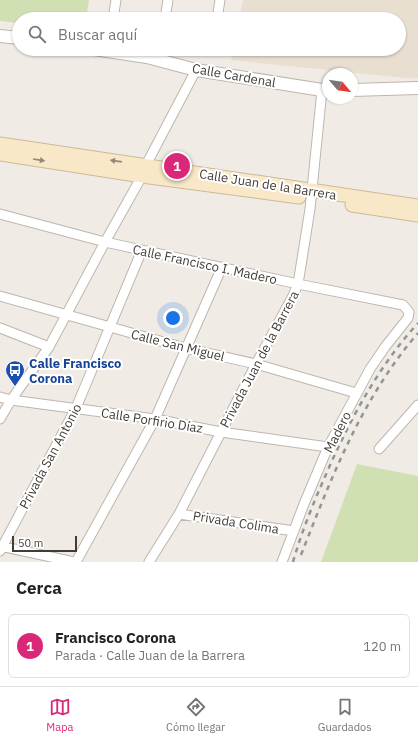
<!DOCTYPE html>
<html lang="es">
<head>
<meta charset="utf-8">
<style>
	body { margin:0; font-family:"IBM Plex Sans",sans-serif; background:#f6f6f6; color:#222 }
	.compass { position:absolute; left:322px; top:68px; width:36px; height:36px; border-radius:50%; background:#fff; box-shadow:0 1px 3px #0004; rotate:119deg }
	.scale { position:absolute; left:12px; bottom:10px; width:65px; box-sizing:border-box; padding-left:4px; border:2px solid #423c36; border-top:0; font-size:11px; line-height:14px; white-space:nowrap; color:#423c36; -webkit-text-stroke:3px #fff; paint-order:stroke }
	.you { position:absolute; left:173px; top:318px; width:14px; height:14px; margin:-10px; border:3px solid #fff; border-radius:50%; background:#1a73e8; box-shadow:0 0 0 6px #1a73e833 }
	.badge { display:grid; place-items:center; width:26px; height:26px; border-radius:50%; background:#db2777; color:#fff; font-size:13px; font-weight:700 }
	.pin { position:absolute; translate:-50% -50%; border:2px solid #fff; box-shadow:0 1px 4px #0006 }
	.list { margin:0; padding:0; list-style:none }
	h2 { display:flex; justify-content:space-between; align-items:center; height:52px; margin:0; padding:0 16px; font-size:17px }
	h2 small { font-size:13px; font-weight:400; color:#767676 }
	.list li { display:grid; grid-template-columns:26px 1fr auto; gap:12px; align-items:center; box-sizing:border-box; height:64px; margin:0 8px 8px; padding:0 8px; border:1px solid #e0e0e0; border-radius:6px }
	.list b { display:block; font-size:15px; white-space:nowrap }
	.list p { margin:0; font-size:13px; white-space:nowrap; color:#767676 }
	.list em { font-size:13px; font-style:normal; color:#767676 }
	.icon { flex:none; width:22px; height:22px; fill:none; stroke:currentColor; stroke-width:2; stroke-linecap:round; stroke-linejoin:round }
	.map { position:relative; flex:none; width:418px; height:562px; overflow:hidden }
	.search { position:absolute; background:#fff; box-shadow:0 1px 3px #0004; left:12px; right:12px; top:12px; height:44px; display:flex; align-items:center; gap:10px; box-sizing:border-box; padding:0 14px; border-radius:22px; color:#767676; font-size:15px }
	.sheet { height:124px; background:#fff }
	nav { display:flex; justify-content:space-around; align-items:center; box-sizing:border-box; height:56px; border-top:1px solid #e0e0e0; background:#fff; font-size:11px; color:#767676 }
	nav a { display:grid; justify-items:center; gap:2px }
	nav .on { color:#db2777 }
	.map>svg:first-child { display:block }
	.education { fill:#e8dfd1 }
	.green { fill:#d0e0b3 }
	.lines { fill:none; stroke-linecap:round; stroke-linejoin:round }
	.minor-casing { stroke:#beb6ac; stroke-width:11 }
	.tertiary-casing { stroke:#beb6ac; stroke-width:14 }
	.secondary-casing { stroke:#cbb99a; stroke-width:15 }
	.minor { stroke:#fff; stroke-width:9 }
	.tertiary { stroke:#fff; stroke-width:12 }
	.secondary { stroke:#f8e8c8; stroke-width:13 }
	.rail { stroke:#949494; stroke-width:2.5; stroke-dasharray:5 5; stroke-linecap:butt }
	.oneway { fill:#948978 }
	.labels { text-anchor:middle; stroke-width:4; stroke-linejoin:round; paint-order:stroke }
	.street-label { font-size:13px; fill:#423c36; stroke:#fff }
	.transit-label { font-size:13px; font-weight:bold; fill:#164399; stroke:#fff; text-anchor:start }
</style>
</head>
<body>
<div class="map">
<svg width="418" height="562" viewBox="0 0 418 562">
	<rect width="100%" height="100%" fill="#f0ece5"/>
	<path class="education" d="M243,0H418V78H405L231,60L234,49H399V19H239Z"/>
	<path class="green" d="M0,0H89L86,19H19V23L0,21Z
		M357,464L418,476V562H321Z"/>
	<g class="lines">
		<g class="minor-casing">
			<path id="minor" d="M113,19L116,0
				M165,19L168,0
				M217,19L220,0
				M0,214L105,242L298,284L403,305L409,312L408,318L385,347L370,369L328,447L304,504L282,562
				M0,296L185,348L256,364L356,393
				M0,328L49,347
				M0,397L11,400L155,419L221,432L328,447
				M0,419L11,400L49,347L105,242L142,176L146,165L196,70
				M379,449L418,405
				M179,514L294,531
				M0,546L74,562
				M0,551L76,408L142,250
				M76,562L155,419L222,267
				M149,562L179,514L256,364L293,296L298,284L310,209L322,90"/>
		</g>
		<g class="tertiary-casing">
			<path id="tertiary" d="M0,36L19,38
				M94,49L147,57L196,70L322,90H328
				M352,90L418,88"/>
		</g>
		<g class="secondary-casing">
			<path id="secondary" d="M0,144L418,206
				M0,154L142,176L299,197
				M352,205L418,215"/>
		</g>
		<use href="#minor" class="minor"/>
		<use href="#tertiary" class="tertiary"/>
		<use href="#secondary" class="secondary"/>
		<path class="rail" d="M301,555C332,476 362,398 418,333
			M293,562C301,534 312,506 324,479C348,423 377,368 418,323"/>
	</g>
	<defs><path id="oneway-solid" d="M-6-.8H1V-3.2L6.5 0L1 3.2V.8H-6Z"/></defs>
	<g class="oneway">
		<use href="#oneway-solid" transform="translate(39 160) rotate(9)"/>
		<use href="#oneway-solid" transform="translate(116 161) rotate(-172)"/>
	</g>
	<defs>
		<g id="bus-pin" transform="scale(1)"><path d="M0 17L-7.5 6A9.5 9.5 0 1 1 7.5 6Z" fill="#1a4fb4" stroke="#fff"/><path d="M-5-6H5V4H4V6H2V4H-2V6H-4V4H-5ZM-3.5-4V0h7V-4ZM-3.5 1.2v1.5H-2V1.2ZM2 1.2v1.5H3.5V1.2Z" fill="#fff"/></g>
	</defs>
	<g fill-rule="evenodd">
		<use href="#bus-pin" x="15" y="370"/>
	</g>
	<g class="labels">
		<g class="street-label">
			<text transform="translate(234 75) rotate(10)" y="5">Calle Cardenal</text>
			<text transform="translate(268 184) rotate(9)" y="5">Calle Juan de la Barrera</text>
			<text transform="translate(205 264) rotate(12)" y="5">Calle Francisco I. Madero</text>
			<text transform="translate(178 345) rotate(14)" y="5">Calle San Miguel</text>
			<text transform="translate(259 359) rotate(-62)" y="5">Privada Juan de la Barrera</text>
			<text transform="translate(152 420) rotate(9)" y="5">Calle Porfirio Díaz</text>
			<text transform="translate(337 432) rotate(-63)" y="5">Madero</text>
			<text transform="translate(50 456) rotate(-62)" y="5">Privada San Antonio</text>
			<text transform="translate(236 522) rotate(9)" y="5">Privada Colima</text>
		</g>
		<g class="transit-label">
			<text x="29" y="368">Calle Francisco<tspan x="29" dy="15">Corona</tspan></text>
		</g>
	</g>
</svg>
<svg class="compass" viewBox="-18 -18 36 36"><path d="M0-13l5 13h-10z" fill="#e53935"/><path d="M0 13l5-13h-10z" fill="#767676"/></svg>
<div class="scale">50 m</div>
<div class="you"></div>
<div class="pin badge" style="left:177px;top:166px">1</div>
<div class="search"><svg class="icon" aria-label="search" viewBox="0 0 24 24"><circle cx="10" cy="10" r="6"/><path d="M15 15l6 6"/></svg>Buscar aquí</div>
</div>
<section class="sheet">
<h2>Cerca<small></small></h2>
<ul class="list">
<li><span class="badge">1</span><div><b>Francisco Corona</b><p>Parada · Calle Juan de la Barrera</p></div><em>120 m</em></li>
</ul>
</section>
<nav>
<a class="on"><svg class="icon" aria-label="map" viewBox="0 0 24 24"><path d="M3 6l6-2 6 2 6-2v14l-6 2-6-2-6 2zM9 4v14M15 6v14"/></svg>Mapa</a>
<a><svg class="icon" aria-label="directions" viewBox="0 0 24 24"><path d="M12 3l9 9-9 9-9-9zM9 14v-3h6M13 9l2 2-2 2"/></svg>Cómo llegar</a>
<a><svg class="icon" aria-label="saved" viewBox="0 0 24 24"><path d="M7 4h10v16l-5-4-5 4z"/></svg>Guardados</a>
</nav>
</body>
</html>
